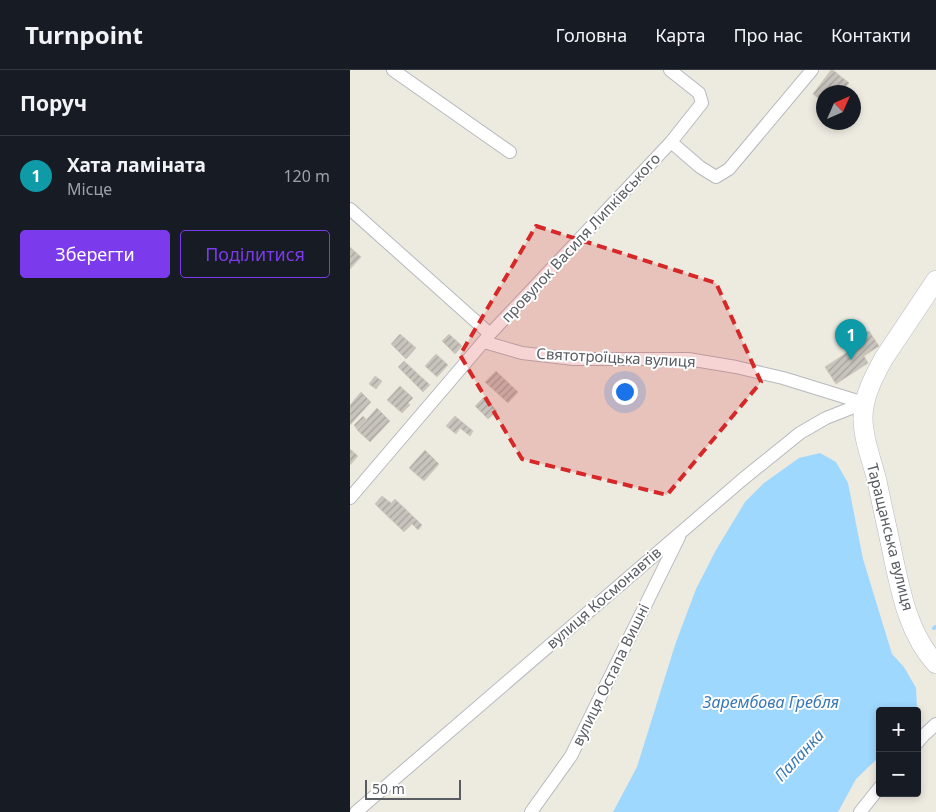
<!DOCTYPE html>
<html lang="uk">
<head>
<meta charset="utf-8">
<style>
	body { margin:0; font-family:"Noto Sans",sans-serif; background:#242831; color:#f1f3f6 }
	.controls { position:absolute; right:15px; bottom:15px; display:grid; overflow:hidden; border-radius:5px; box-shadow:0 2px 8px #0003 }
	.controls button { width:45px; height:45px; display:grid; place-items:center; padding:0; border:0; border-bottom:1px solid #363941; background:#171b24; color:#f1f3f6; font:25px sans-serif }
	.compass { position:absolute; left:466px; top:15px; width:45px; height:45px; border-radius:50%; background:#171b24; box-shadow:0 2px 8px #0003; rotate:45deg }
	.scale { position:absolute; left:15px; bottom:12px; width:96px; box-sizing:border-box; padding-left:5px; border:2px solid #595d62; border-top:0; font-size:14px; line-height:18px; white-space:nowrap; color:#595d62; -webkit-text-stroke:4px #fff; paint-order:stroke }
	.you { position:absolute; left:274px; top:321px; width:18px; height:18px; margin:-12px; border:4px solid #fff; border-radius:50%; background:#1a73e8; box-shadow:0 0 0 8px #1a73e833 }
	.badge { display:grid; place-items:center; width:32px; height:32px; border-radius:50%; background:#7c3aed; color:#fff; font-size:16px; font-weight:700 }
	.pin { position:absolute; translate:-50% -41px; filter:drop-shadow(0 1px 2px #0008) }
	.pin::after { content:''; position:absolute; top:26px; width:18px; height:15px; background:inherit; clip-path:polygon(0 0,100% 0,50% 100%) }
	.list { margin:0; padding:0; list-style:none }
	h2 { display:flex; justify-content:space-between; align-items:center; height:65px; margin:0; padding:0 20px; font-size:21px }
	h2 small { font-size:16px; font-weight:400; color:#9ea1a6 }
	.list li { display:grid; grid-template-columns:32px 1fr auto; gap:15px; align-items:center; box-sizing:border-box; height:80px; padding:0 20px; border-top:1px solid #363941 }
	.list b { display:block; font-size:19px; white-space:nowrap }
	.list p { margin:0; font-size:16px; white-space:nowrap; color:#9ea1a6 }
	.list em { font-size:16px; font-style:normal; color:#9ea1a6 }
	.actions { display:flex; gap:10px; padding:15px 20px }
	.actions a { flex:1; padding:11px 0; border:1px solid #7c3aed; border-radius:5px; text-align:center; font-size:18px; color:#7c3aed }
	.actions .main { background:#7c3aed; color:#fff }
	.map { position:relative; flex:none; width:586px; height:742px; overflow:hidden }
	header { display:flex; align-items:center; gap:30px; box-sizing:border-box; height:70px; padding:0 25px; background:#171b24; border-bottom:1px solid #363941 }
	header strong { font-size:24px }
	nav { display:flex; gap:28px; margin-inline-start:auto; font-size:18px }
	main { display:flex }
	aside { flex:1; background:#171b24 }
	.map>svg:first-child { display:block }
	.water { fill:#9ed8ff }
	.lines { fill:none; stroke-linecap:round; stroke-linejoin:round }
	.stream { stroke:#9ed8ff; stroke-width:4 }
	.building { fill:url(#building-hatch); stroke:#d2cbbe }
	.minor-casing { stroke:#b6b9be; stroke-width:14 }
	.secondary-casing { stroke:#b6bac0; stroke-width:20 }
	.minor { stroke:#fff; stroke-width:12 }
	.secondary { stroke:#fff; stroke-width:19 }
	.marked { fill:#d62828; fill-opacity:0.2; stroke:#d62828; stroke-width:4; stroke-dasharray:10 6; stroke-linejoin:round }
	.labels { text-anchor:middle; stroke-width:4; stroke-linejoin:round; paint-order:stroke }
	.street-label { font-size:15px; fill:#595d62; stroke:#fff }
	.water-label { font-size:16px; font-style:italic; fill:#3878b5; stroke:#fff }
</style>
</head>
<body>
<header>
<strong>Turnpoint</strong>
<nav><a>Головна</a><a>Карта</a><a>Про нас</a><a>Контакти</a></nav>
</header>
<main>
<aside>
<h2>Поруч<small></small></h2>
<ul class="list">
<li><span class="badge" style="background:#0f9aa8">1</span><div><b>Хата ламіната</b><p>Місце</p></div><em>120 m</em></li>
</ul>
<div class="actions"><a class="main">Зберегти</a><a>Поділитися</a></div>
</aside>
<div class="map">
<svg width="586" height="742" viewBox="0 0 586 742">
	<defs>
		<pattern id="building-hatch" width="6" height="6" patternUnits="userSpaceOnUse" patternTransform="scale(1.25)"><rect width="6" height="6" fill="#c8c4bd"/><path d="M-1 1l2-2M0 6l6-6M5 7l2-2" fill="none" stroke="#a5a29d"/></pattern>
	</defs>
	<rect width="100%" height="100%" fill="#edeae0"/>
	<path class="water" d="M470,383L486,392L498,413L513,489L542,584L554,597L566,618L567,638L566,641H530V686L506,709L488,742H263L287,697L325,575L346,519L366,480L395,432L414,413L449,388Z"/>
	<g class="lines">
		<path class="stream" d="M584,558L586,557"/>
	</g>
	<path class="building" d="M481,0H483L499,13L491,22H473V32L463,24Z
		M0,177L11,187L0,199Z
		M519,261L529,276L514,286L518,293L486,314L475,297L501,280L497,275Z
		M50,264L66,278L56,289L41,274Z
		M99,264L112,276L105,284L92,271Z
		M86,284L98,295L87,307L75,296Z
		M54,291L80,315L73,322L48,297Z
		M146,301L168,322L158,333L135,312Z
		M25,306L32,311L26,319L19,314Z
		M50,316L63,328L58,333L60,335L52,343L37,330Z
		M11,322L21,332L0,355V335Z
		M134,327L147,341L138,349L125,336Z
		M27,338L40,351L20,372L7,360Z
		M13,346L17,350L7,359L4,355Z
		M105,346L123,361L120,366L110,358L106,364L96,356Z
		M0,379L8,386L0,395Z
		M75,380L89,394L74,411L59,398Z
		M32,426L41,433L45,429L72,455L68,460L62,454L54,462L25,434Z"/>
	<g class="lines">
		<g class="minor-casing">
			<path id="minor" d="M43,0L160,82
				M321,72L350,97L366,107L379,99L462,0
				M0,139L140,264
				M134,272L172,283L224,289H338L386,297L433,308L514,333
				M0,428L140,264L321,72L352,33L349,23L320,0
				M567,673L574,665L586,654
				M6,742L393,409L450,363L476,348L514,333
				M181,742L221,686L329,467
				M510,742L530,717"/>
		</g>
		<g class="secondary-casing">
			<path id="secondary" d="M586,210L534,288C524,306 513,327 513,348C513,370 522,390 527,411C532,436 538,461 543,486C551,524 559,564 586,594"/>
		</g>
		<use href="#minor" class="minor"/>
		<use href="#secondary" class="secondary"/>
	</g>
	<path class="marked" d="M186,156L366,213L411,312L317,425L172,389L110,285Z"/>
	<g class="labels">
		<g class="street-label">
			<text transform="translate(231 168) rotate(-47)" y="5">провулок Василя Липківського</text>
			<text transform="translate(266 288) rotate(3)" y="5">Святотроїцька вулиця</text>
			<text transform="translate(540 467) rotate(76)" y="5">Таращанська вулиця</text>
			<text transform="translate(254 528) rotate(-41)" y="5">вулиця Космонавтів</text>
			<text transform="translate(261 605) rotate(-64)" y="5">вулиця Остапа Вишні</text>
		</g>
		<g class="water-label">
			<text x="421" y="638">Зарембова Гребля</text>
			<text transform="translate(449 685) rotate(-47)" y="6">Паланка</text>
		</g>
	</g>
</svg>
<div class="controls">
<button>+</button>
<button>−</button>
</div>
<svg class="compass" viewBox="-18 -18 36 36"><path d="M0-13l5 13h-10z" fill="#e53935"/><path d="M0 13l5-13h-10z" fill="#9ea1a6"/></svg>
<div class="scale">50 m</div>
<div class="you"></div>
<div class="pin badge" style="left:501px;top:290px;background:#0f9aa8">1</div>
</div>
</main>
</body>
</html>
